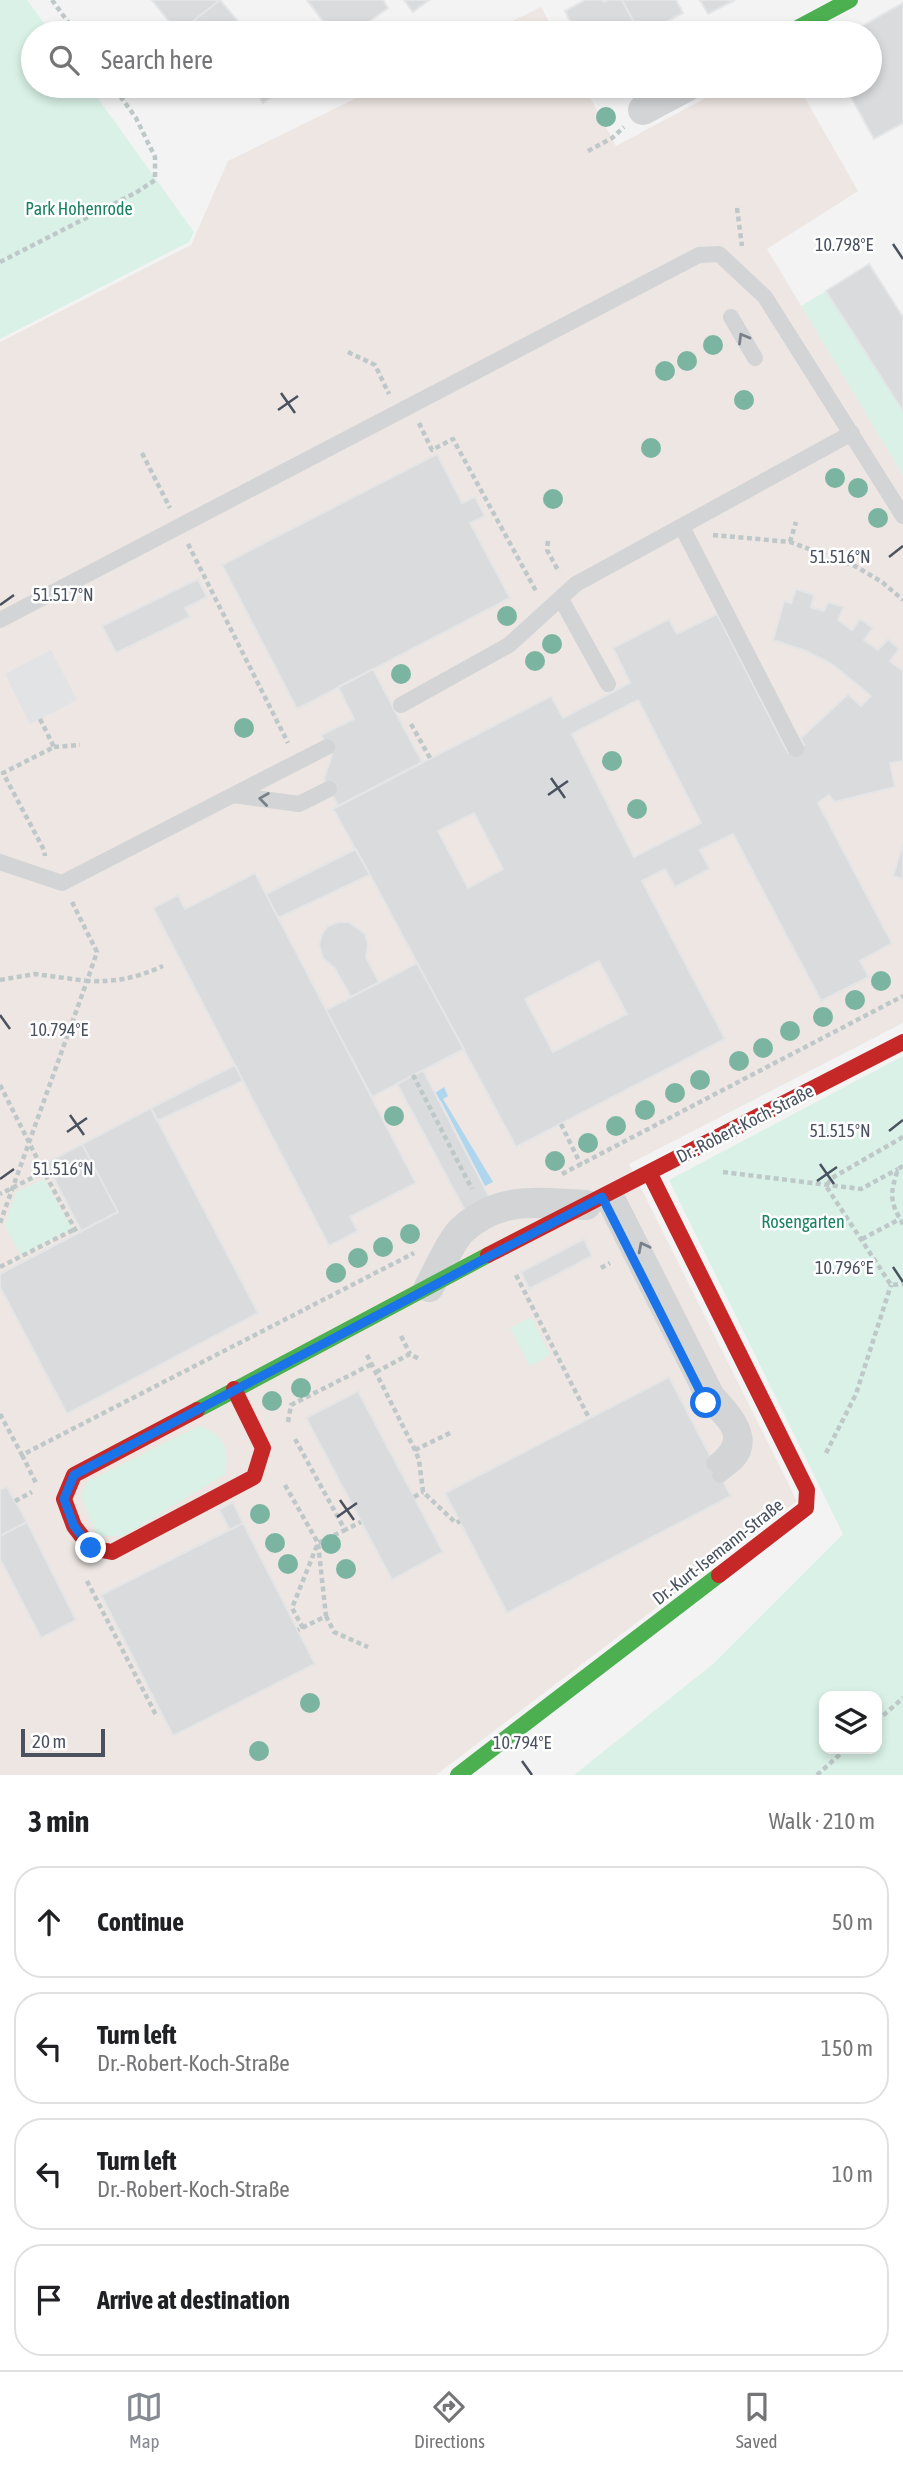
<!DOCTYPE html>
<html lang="en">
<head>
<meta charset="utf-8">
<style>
	body { margin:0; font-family:"Asap Condensed",sans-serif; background:#f6f6f6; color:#202124 }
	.controls { position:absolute; right:21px; bottom:21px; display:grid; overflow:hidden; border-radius:14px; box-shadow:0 4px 10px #0003 }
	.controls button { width:63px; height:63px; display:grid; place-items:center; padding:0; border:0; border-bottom:2px solid #e0e0e0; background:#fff; color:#202124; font:35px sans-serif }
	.scale { position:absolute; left:21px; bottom:18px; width:84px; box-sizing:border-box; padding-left:7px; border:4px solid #4a5260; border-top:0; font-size:19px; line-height:24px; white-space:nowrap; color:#4a5260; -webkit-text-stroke:5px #fff; paint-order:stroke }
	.stop { position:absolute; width:21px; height:21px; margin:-16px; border:5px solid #1a73e8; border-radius:50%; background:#fff }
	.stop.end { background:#1a73e8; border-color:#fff; box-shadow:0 2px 7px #0008 }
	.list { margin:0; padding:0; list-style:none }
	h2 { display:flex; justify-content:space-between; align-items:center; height:91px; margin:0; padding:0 28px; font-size:30px }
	h2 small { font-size:23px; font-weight:400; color:#757577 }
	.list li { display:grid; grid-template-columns:46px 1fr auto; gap:21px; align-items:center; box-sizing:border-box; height:112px; margin:0 14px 14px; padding:0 14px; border:2px solid #e0e0e0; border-radius:28px }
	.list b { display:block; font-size:26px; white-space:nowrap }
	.list p { margin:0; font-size:23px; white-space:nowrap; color:#757577 }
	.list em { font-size:23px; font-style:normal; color:#757577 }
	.icon { flex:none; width:38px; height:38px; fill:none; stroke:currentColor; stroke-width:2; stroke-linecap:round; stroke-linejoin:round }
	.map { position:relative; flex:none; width:903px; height:1775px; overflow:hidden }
	.search { position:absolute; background:#fff; box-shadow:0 4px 10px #0003; left:21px; right:21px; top:21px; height:77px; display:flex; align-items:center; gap:18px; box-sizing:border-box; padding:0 24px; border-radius:38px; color:#757577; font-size:26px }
	.sheet { height:595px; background:#fff }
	nav { display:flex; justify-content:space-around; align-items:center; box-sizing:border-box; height:98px; border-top:2px solid #e0e0e0; background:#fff; font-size:19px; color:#757577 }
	nav a { display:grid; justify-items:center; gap:4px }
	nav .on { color:#858a93 }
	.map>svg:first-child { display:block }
	.medical { fill:#ede6e3 }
	.airport { fill:#e1e3e5 }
	.green { fill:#d9f1e6; fill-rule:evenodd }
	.water { fill:#aed6ee }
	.building { fill:#dadbdd; stroke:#e4e5e6; stroke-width:2; fill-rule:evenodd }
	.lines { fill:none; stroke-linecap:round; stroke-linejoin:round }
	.path { stroke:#bec8c8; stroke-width:4.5; stroke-dasharray:5 3.5; stroke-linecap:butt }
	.lane { stroke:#d2d4d6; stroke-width:16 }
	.street { stroke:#d2d4d6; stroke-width:30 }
	.fast { stroke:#4caf50; stroke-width:16 }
	.jam { stroke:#c62828; stroke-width:16 }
	.tree { fill:#7bb5a2 }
	.oneway { stroke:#7a8089 }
	.route { stroke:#1a73e8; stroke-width:9 }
	.ticks { fill:none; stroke:#4a5260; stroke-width:2.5 }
	.labels { text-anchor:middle; stroke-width:5; stroke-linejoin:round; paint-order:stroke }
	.park-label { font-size:18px; fill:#19835f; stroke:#fff }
	.street-label { font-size:18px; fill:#4a5260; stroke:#fff }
	.ticks-label { font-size:18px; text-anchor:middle; fill:#4a5260; stroke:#fff; stroke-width:5; stroke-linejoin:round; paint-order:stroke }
</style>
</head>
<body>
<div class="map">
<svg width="903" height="1775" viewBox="0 0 903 1775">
	<rect width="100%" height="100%" fill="#f3f3f3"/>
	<path class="medical" d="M541,7L555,33H488Z
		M381,86H584L616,146L728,86H798L858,191L767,249L903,475V1023L629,1164L797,1501L436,1775H0V342L191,245L228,161Z"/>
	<path class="airport" d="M51,650L77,700L30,724L5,674Z"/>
	<path class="green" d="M0,0H27L51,33H33V86H89L194,232L189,242L0,339Z
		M826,291L903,411V475L801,306Z
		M903,1056V1775H574L713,1664L843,1534L669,1180ZM824,1696H877V1749H824Z
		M44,1179L72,1229L21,1255L5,1226L16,1192Z
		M531,1317L550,1355L530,1366L510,1328Z
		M199,1426C224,1435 230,1448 225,1474L123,1536H97L81,1496L87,1482Z"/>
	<path class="water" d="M444,1087L448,1096L443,1099L493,1182L485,1186L441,1101H439L435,1093Z"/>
	<path class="building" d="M152,0H220L178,33Z
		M220,0L244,28L237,33H178Z
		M307,0H383L388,8L353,33H332Z
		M404,0H429L413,12Z
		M585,0H602L604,2L608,0H622L638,31L634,33H576L565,11Z
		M622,0H676L683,13L646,33H640Z
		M700,0H735L708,14Z
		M903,3V123L874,139L845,86H870V33H850Z
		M251,86H287L263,103Z
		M869,264L903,317V411L826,291Z
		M437,454L462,503L475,497L485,516L470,523L510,598L297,709L222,565Z
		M198,579L207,597L185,608L190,617L116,653L102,626Z
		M796,589L814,595L811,607L824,611L828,602L844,607L838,620L852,630L860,619L873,628L864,640L878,650L888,639L899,649L890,661L903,671V761L890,763L895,787L834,802L829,795L818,803L892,943L860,961L869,977L821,1001L733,834L700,850L710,869L675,887L665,869L642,881L725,1039L516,1147L370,875L333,809L551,696L563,718L630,683L613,648L669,619L677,634L717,614L788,753L804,745L801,738L848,694L861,706L871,696L832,664L806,651L773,640L784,601L791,603ZM638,700L701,823L634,857L572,734ZM474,813L503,869L468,888L438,831ZM599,961L627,1014L553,1052L525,999Z
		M373,669L422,762L338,806L324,779L332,755L321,735L354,719L338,687Z
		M903,844V879L893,876Z
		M356,849L370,875L278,918L266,894Z
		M255,873L416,1183L350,1217L358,1231L329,1246L153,908L178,895L185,909Z
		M338,922H349L365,934L368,945L366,957L379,982L351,997L335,969L323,958L319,945L322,934L328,926Z
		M417,963L464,1049L372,1097L326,1010Z
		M235,1065L243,1081L157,1121L151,1108Z
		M423,1070L493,1204L468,1216L397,1084Z
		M151,1108L258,1313L67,1414L0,1287V1274L118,1212L82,1144Z
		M82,1144L118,1212L81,1231L46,1163Z
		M584,1239L592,1256L529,1289L521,1272Z
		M669,1377L731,1496L507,1613L445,1493Z
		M358,1391L443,1552L392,1580L306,1418Z
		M7,1487L27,1522L0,1536V1490Z
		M233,1502L243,1523L230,1530L219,1510Z
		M27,1522L76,1620L41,1638L0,1559V1536Z
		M243,1523L315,1664L173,1736L101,1595Z"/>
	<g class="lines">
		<path class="path" d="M52,0L76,33
			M588,151L612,138L624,127
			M737,208L742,246
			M0,262L137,192L155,180V157L136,118L113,86
			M348,352L375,365L389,394
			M419,423L432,450L453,439L536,591
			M142,453L170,508
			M713,535L790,542L855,566L882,582L903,600
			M548,541L547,550L559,572
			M790,542L796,522
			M188,544L288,743
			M40,719L54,747L3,773L44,850L45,856
			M411,724L430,758
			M54,747L80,745
			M72,902L97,952L87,981C116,982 137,978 163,966
			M0,980L35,974L87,981L0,1223
			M413,1075L472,1189
			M0,1085L44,1172L0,1194
			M561,1124L581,1165
			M903,1137L832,1178L826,1186L891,1285L903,1284
			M903,1166L898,1169C890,1194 889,1201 903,1224
			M49,1170L44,1172L77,1233
			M723,1172L861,1189L898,1169
			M562,1174L903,996
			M862,1239L900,1219
			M0,1267L75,1229
			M601,1268L610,1263
			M516,1275L589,1418
			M401,1336L410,1354
			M367,1355L415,1450L419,1460L423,1492L456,1523L460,1521
			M376,1372L410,1354L421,1360
			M0,1414L22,1455L414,1253
			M288,1422L291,1405L372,1364
			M295,1439L345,1530L361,1522
			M415,1450L452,1432
			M826,1453L856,1394L891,1285
			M22,1455L36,1483
			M285,1485L318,1543L326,1616L298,1630
			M414,1497L423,1492
			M15,1501L32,1492
			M87,1581L156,1715
			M326,1616L334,1632L368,1647
			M303,1628L292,1608L318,1543L345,1530
			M877,1721L903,1698
			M817,1775L846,1749"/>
		<path class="lane" d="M731,317L755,358
			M682,527L796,749
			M561,599L608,684
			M0,620L699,255L719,254L765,297L903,516
			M401,705L509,645L576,584L852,433
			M327,747L233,795L299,804L329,789
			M0,862L62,883L233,795
			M614,1191L716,1393C729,1407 751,1430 743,1451C740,1461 728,1468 720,1475
			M602,1197L706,1403C729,1425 745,1439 714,1463"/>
		<path class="street" d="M643,110L688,86
			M429,1287C437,1273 451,1240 462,1230C500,1195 539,1203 586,1205"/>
		<path class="fast" d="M788,33L850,0
			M197,1410L488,1255
			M458,1775L719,1575"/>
		<path class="jam" d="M650,1174L807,1490L806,1508L719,1575
			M488,1255L903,1042
			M197,1410L74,1475L64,1499L74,1526L91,1548L112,1552L254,1477L263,1448L234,1389"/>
	</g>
	<g class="tree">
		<circle cx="606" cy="117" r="10"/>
		<circle cx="713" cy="345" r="10"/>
		<circle cx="687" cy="361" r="10"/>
		<circle cx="665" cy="371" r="10"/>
		<circle cx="744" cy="400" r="10"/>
		<circle cx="651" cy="448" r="10"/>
		<circle cx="835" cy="478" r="10"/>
		<circle cx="858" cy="488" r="10"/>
		<circle cx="553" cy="499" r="10"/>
		<circle cx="878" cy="518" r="10"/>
		<circle cx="507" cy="616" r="10"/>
		<circle cx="552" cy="644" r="10"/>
		<circle cx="535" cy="661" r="10"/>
		<circle cx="401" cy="674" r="10"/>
		<circle cx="244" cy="728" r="10"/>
		<circle cx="612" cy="761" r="10"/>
		<circle cx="637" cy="809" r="10"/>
		<circle cx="881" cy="981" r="10"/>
		<circle cx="855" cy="1000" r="10"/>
		<circle cx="823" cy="1017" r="10"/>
		<circle cx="790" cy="1031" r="10"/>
		<circle cx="763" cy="1048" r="10"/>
		<circle cx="739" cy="1061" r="10"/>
		<circle cx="700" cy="1080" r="10"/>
		<circle cx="675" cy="1093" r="10"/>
		<circle cx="645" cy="1110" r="10"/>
		<circle cx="394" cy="1116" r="10"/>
		<circle cx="616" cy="1126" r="10"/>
		<circle cx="588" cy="1143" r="10"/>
		<circle cx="555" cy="1161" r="10"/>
		<circle cx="410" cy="1234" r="10"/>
		<circle cx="383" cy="1247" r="10"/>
		<circle cx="358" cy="1258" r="10"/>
		<circle cx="336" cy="1273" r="10"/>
		<circle cx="301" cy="1388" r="10"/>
		<circle cx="272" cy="1401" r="10"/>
		<circle cx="260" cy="1514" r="10"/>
		<circle cx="275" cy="1543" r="10"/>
		<circle cx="331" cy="1544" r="10"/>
		<circle cx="288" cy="1564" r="10"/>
		<circle cx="346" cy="1569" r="10"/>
		<circle cx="310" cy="1703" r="10"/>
		<circle cx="259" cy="1751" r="10"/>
	</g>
	<defs><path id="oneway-chevron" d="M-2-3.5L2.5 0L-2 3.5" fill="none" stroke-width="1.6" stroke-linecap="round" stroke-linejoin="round" transform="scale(1.75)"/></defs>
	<g class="oneway">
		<use href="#oneway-chevron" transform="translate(743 338) rotate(-120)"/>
		<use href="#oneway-chevron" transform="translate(264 799) rotate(-172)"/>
		<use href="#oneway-chevron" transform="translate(643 1247) rotate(-117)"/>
	</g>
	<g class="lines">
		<path class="route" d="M91,1548L74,1526L64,1499L74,1475L602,1197L706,1403"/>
	</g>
	<path class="ticks" d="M893,244L903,259M281,393L295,413M278,410L298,396M889,557L903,546M0,605L14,595M551,778L565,798M548,795L568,781M0,1015L10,1029M70,1115L84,1135M889,1131L903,1120M67,1132L87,1118M820,1164L834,1184M0,1179L14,1169M817,1181L837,1167M893,1267L903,1282M340,1500L354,1520M337,1517L357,1503M522,1761L532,1775"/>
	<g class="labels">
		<g class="park-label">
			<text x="79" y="215">Park Hohenrode</text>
			<text x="803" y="1228">Rosengarten</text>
		</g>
		<g class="street-label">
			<text transform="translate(745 1124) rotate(-27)" y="6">Dr.-Robert-Koch-Straße</text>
			<text transform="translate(718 1552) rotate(-38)" y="6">Dr.-Kurt-Isemann-Straße</text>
		</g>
	</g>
	<g class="ticks-label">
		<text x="844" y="251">10.798°E</text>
		<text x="840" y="563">51.516°N</text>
		<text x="63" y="601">51.517°N</text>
		<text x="59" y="1036">10.794°E</text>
		<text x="840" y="1137">51.515°N</text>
		<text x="63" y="1175">51.516°N</text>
		<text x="844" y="1274">10.796°E</text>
		<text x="522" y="1749">10.794°E</text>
	</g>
</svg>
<div class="controls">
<button><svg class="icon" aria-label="layers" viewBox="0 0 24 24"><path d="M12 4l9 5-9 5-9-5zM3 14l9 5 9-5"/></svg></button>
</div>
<div class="scale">20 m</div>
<div class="stop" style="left:706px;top:1403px"></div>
<div class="stop end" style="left:91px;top:1548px"></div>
<div class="search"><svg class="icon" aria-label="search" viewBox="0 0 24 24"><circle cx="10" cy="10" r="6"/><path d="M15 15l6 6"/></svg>Search here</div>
</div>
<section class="sheet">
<h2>3 min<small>Walk · 210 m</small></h2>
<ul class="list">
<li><svg class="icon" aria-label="ahead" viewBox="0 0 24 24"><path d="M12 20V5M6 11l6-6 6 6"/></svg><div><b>Continue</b></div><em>50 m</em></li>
<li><svg class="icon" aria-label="left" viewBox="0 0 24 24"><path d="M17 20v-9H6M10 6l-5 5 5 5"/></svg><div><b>Turn left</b><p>Dr.-Robert-Koch-Straße</p></div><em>150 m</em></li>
<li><svg class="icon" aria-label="left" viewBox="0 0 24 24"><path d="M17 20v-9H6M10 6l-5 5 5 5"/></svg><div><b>Turn left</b><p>Dr.-Robert-Koch-Straße</p></div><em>10 m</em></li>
<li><svg class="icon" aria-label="arrive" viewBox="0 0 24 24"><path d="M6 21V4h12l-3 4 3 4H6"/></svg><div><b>Arrive at destination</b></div></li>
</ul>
</section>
<nav>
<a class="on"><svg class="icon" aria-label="map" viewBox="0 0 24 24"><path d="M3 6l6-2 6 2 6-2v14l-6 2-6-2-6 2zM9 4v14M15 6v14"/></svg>Map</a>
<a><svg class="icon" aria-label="directions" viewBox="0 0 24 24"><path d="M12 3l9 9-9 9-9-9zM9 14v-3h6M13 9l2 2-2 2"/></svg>Directions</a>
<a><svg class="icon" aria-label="saved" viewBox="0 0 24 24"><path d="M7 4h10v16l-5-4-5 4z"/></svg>Saved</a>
</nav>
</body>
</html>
